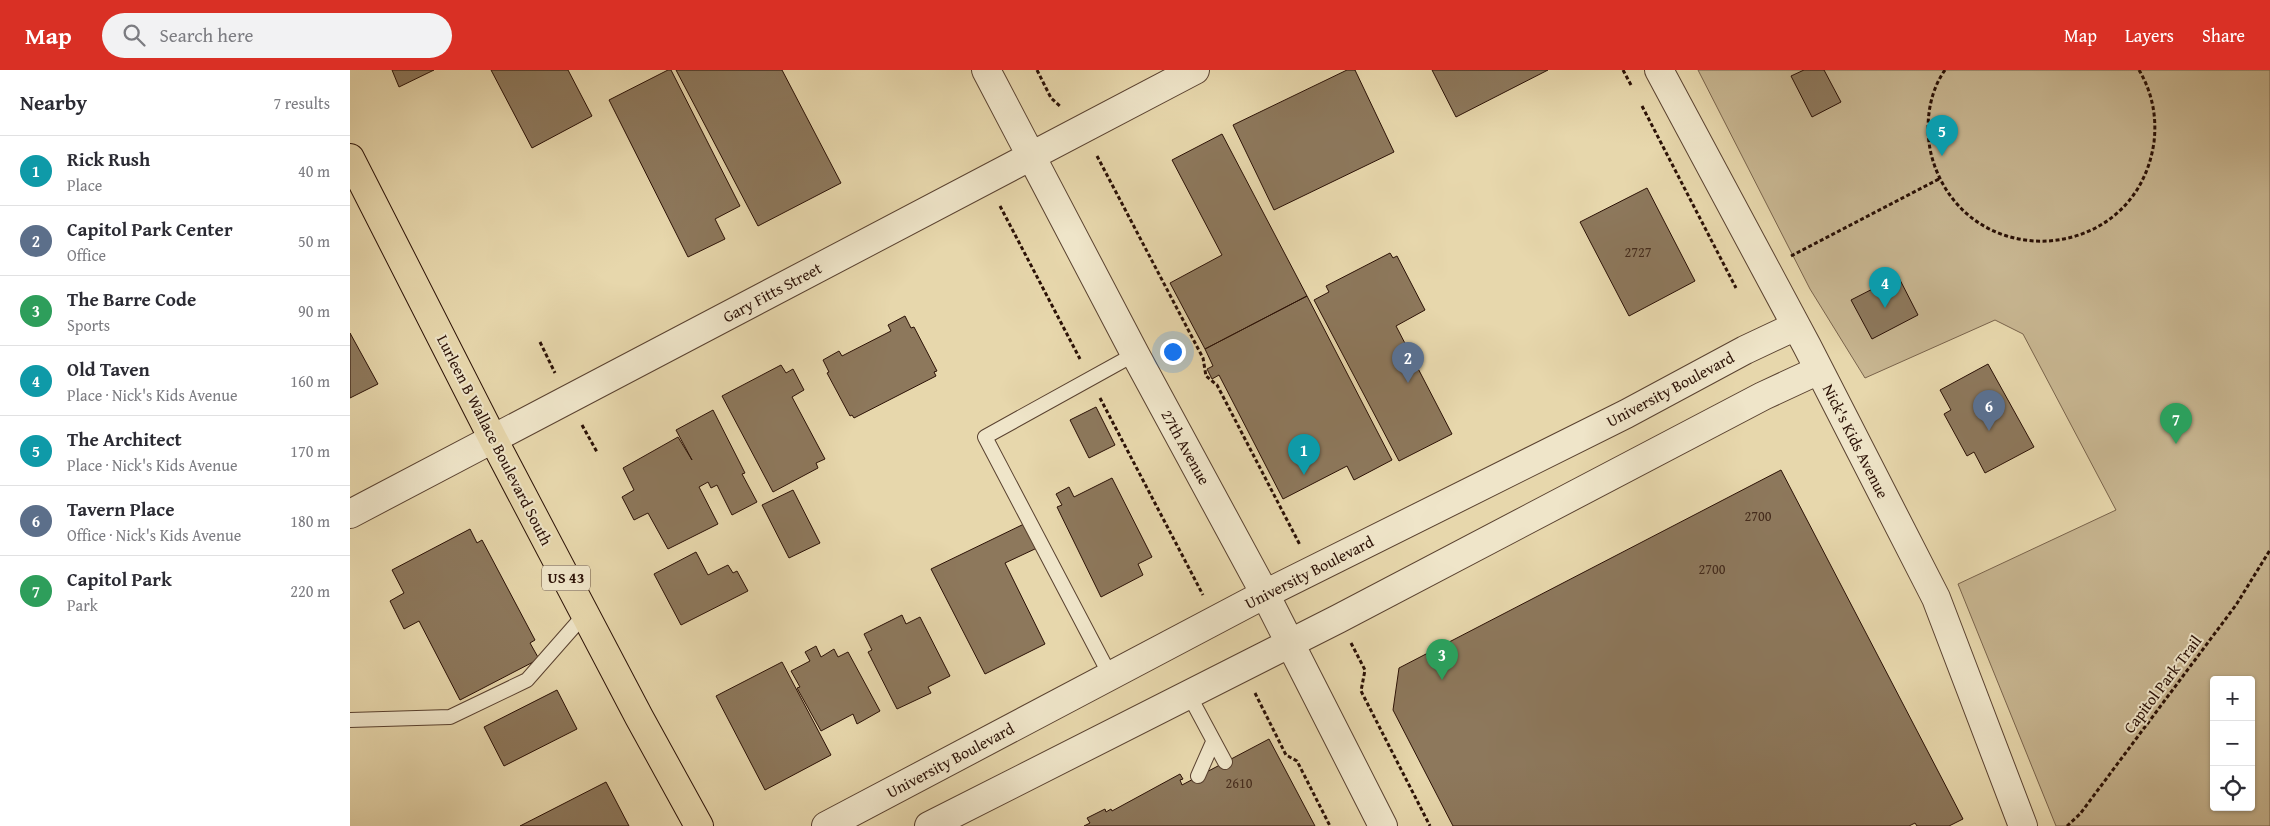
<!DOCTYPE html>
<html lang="en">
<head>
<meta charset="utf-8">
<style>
	body { margin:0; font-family:"Gentium Book Plus",serif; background:#f2f2f3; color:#2b2b33 }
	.controls { position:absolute; right:15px; bottom:15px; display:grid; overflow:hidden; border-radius:5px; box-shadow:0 1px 4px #0004 }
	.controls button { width:45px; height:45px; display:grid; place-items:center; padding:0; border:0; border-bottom:1px solid #e1e1e2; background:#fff; color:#2b2b33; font:25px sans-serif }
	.you { position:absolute; left:822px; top:281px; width:18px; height:18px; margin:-12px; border:4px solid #fff; border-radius:50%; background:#1a73e8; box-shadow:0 0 0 8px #1a73e833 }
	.badge { display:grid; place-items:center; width:32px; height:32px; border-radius:50%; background:#d93025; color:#fff; font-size:16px; font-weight:700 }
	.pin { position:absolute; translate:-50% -41px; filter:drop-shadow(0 1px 2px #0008) }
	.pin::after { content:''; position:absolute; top:26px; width:18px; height:15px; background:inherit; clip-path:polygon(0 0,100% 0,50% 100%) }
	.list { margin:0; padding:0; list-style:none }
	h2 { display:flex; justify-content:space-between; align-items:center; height:65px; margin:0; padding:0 20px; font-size:21px }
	h2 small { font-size:16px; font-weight:400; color:#7c7c81 }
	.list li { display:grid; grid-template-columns:32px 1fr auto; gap:15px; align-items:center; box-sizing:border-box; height:70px; padding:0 20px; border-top:1px solid #e1e1e2 }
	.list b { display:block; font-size:19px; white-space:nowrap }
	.list p { margin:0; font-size:16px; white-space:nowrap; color:#7c7c81 }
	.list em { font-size:16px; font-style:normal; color:#7c7c81 }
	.icon { flex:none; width:28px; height:28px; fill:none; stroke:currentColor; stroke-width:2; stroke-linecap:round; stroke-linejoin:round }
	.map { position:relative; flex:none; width:1920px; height:756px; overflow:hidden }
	header { display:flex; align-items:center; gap:30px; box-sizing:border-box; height:70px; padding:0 25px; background:#d93025; color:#fff }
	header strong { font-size:24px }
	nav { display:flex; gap:28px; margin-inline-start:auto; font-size:18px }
	.search { width:350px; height:45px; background:#f2f2f3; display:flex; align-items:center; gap:12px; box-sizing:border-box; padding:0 18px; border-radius:28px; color:#7c7c81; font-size:19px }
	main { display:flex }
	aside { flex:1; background:#fff }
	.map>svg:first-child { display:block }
	.green { fill:#c7b590; stroke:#79634b; fill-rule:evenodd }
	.building { fill:#8d785c; stroke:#2b1106 }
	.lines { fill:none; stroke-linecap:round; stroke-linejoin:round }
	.service-casing { stroke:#5a4230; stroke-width:16 }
	.minor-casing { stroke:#5a4230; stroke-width:30 }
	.trunk-casing { stroke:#2b1106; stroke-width:30 }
	.path { stroke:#2b1106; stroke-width:3; stroke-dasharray:4 2.5; stroke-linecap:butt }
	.service { stroke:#efe5c9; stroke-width:14 }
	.minor { stroke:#efe5c9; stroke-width:28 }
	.trunk { stroke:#e7d7ac; stroke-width:28 }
	.labels { text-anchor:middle; stroke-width:4; stroke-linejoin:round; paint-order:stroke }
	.number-label { font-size:14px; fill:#442b1c }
	.shield { fill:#efe5c9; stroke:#665140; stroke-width:1 }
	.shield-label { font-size:15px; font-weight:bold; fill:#2b1106 }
	.street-label { font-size:16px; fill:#2b1106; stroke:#efe5c9 }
</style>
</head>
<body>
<header>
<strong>Map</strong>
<div class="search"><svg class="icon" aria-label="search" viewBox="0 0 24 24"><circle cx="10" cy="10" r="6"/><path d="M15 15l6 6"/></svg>Search here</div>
<nav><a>Map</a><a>Layers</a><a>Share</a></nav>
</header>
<main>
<aside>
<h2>Nearby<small>7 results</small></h2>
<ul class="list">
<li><span class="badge" style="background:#0f9aa8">1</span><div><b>Rick Rush</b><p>Place</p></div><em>40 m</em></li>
<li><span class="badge" style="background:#5c6f8a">2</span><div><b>Capitol Park Center</b><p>Office</p></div><em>50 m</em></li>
<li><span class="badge" style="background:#2e9e5b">3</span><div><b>The Barre Code</b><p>Sports</p></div><em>90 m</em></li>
<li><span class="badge" style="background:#0f9aa8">4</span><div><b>Old Taven</b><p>Place · Nick's Kids Avenue</p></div><em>160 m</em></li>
<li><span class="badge" style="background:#0f9aa8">5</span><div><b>The Architect</b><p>Place · Nick's Kids Avenue</p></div><em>170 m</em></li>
<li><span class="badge" style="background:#5c6f8a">6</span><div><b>Tavern Place</b><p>Office · Nick's Kids Avenue</p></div><em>180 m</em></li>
<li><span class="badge" style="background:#2e9e5b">7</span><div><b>Capitol Park</b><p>Park</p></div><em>220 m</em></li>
</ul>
</aside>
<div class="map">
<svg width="1920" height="756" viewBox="0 0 1920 756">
	<rect width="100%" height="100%" fill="#e7d7ac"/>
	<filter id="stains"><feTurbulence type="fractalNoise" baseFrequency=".004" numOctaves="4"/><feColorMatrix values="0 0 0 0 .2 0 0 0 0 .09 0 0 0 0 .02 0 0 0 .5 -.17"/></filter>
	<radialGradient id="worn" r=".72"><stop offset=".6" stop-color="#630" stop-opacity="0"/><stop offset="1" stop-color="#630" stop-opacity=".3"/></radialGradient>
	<path class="green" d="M1348,0H1920V756H1706L1608,514L1766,440L1673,264L1645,250L1515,308L1460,219ZM1864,610H1901V737H1864Z"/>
	<path class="building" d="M42,0H84L49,17Z
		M141,0H218L242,46L182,78Z
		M318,0H321L390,136L365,149L375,169L338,187L259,30Z
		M326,0H432L491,113L408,156Z
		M997,0H1005L1044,82L924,140L883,55Z
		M1082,0H1198L1106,47Z
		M1454,0H1474L1491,32L1462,47L1441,6Z
		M872,64L957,226L855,279L820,213L872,185L822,90Z
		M1297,118L1345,211L1279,246L1230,152Z
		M1040,183L1043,188L1047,186L1075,240L1046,256L1102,364L1049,391L964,230L979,222L976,216Z
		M1548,206L1568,245L1522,269L1501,230Z
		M957,226L1042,390L1004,410L997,396L933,429L869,305L862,309L857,299L863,296L855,279Z
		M555,246L561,258L564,257L587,301L584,302L586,306L504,348L502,345L500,346L477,303L479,302L473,290L489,281L492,286L541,261L538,255Z
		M0,263L28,314L0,328Z
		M1638,294L1684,377L1635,403L1624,382L1617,386L1594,344L1601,340L1590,320Z
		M431,295L436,303L443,299L454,320L442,327L475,389L466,393L468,398L423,422L372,326Z
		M746,337L765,375L739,388L720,350Z
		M363,340L395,403L392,404L407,432L382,445L367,415L361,418L358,412L349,417L368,454L318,479L298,443L284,450L272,427L284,420L273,398L328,367L342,390L326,360Z
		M1431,400L1613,749L1599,756H1567L1565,753L1559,756H1103L1043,640L1049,598Z
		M762,408L802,487L788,494L793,505L751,527L707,437L712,435L706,424L719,417L724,427Z
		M443,420L470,473L439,488L412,435Z
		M674,454L687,478L655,493L695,574L635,604L581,499Z
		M120,459L127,473L132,470L185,570L180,573L189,589L110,630L69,551L54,559L40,531L54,523L42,500Z
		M346,482L358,505L378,495L383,503L387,501L398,521L331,555L304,504Z
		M552,545L556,554L570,547L600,606L578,617L581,623L547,639L518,582L522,580L514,564Z
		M466,576L471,587L484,579L488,587L498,582L530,641L507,654L503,644L471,661L447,618L450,617L441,601L460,591L455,582Z
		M432,592L481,685L415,720L366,626Z
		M207,620L227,659L154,696L134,657Z
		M919,669L965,756H734L740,753L737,748L755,739L756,742L761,739L762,741L830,704L833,709L830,710L832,715Z
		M256,712L279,756H170Z"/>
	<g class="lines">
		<g class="service-casing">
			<path id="service" d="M760,605L635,367L785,284
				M839,625L875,692
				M0,650L100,647L177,610L235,544
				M848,706L863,672"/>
		</g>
		<g class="minor-casing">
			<path id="minor" d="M636,0L785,284L915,524L1033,756
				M1309,0L1457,276L1586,528L1673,756
				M0,444L845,0
				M476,756L915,524L1276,344L1395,280L1446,256
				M579,756L988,549L1413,326L1469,300"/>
		</g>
		<g class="trunk-casing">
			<path id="trunk" d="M0,88L143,369L289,647L349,756"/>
		</g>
		<path class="path" d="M687,0L701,28L711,37
			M1273,0L1281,15
			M1595,0C1577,25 1574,62 1583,91C1620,207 1787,194 1804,72C1807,46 1802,22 1789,0
			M1292,36L1386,218
			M747,86L853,288L856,306L867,315L950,475
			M650,136L730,289
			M1441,186L1589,109
			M190,272L205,303
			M750,328L853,525
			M232,355L247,382
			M1001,573L1015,600L1011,621L1080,756
			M905,623L936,685L947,691L980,756
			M1717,756L1730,744L1886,535L1920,480"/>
		<use href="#service" class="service"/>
		<use href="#minor" class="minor"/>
		<use href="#trunk" class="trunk"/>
	</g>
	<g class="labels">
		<g class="number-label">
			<text x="1288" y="187">2727</text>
			<text x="1408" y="451">2700</text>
			<text x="1362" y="504">2700</text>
			<text x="889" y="718">2610</text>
		</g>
		<rect class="shield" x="192" y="495.5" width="48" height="25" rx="4"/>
		<g class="shield-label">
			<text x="216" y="513">US 43</text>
		</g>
		<g class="street-label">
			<text transform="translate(422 222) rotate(-28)" y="6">Gary Fitts Street</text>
			<text transform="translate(1320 319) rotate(-28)" y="6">University Boulevard</text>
			<text transform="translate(145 370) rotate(63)" y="6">Lurleen B Wallace Boulevard South</text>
			<text transform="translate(1506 371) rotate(63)" y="6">Nick's Kids Avenue</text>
			<text transform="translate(836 377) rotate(61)" y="6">27th Avenue</text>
			<text transform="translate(959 502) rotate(-27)" y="6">University Boulevard</text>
			<text transform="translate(1812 614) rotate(-53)" y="6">Capitol Park Trail</text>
			<text transform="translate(600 690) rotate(-28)" y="6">University Boulevard</text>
		</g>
	</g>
	<rect width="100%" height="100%" filter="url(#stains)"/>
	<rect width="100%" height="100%" fill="url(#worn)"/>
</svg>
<div class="controls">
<button>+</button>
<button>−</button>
<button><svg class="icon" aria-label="locate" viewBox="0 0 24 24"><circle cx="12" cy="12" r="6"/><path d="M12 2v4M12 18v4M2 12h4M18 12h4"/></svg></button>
</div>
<div class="you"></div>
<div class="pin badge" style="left:954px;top:405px;background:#0f9aa8">1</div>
<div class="pin badge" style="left:1058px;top:313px;background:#5c6f8a">2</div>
<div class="pin badge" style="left:1092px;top:610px;background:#2e9e5b">3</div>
<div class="pin badge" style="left:1535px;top:238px;background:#0f9aa8">4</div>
<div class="pin badge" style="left:1592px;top:86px;background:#0f9aa8">5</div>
<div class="pin badge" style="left:1639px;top:361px;background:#5c6f8a">6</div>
<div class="pin badge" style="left:1826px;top:374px;background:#2e9e5b">7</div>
</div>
</main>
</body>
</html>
